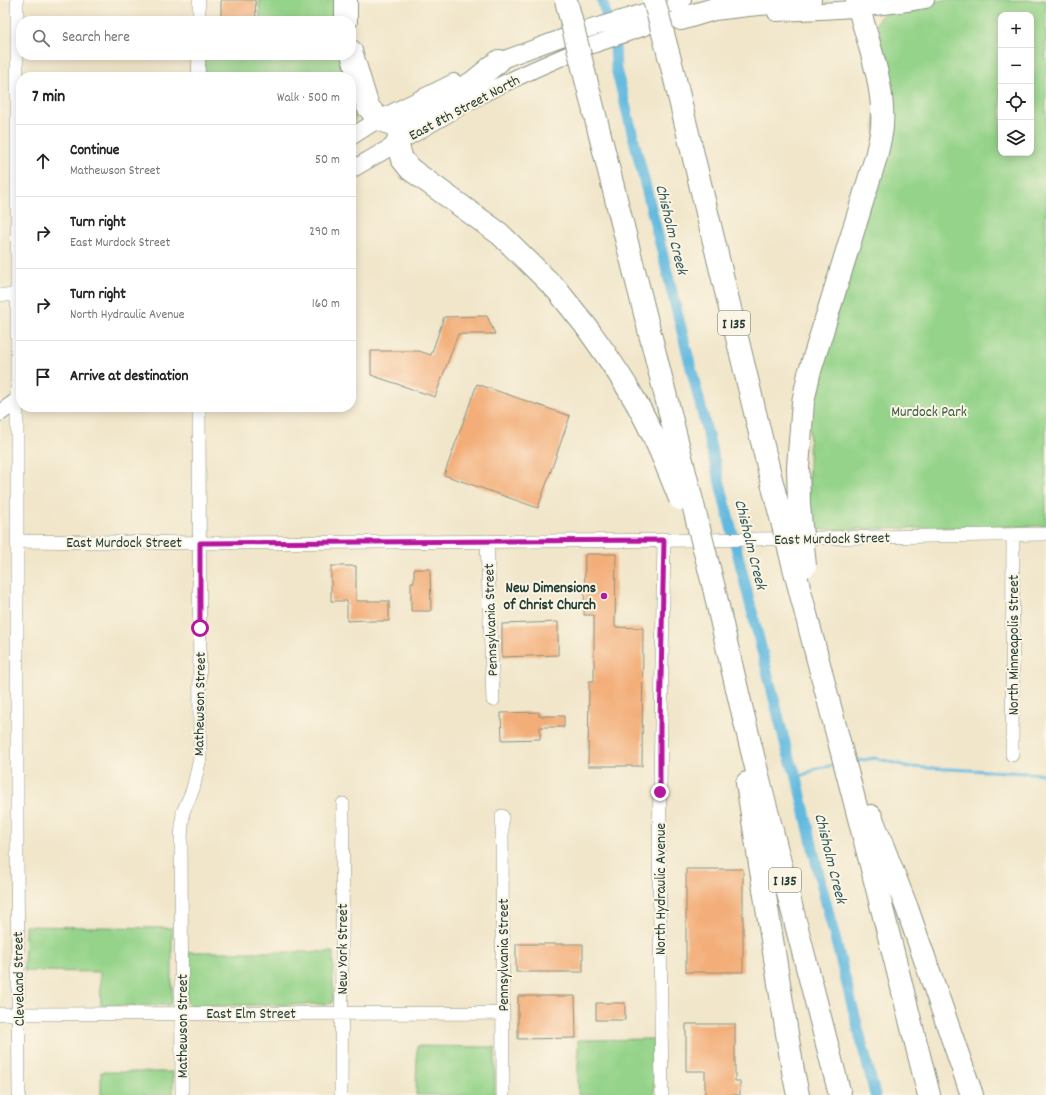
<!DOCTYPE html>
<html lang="en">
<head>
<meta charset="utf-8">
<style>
	body { margin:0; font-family:Dekko,sans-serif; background:#f2f2f2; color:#222 }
	.controls { position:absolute; right:12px; top:12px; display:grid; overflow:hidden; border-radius:8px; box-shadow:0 2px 10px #0003 }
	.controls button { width:36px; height:36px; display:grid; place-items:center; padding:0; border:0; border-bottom:1px solid #e0e0e0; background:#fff; color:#222; font:20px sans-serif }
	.stop { position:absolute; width:12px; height:12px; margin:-9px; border:3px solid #b5179e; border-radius:50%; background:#fff }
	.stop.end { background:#b5179e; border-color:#fff; box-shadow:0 1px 4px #0008 }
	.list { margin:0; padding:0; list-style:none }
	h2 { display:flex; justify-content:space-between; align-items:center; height:52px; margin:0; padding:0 16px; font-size:17px }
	h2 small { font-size:13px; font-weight:400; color:#767676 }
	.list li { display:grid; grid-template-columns:26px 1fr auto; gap:12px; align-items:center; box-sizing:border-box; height:72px; padding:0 16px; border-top:1px solid #e0e0e0 }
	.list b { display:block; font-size:15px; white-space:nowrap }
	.list p { margin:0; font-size:13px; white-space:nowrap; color:#767676 }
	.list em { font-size:13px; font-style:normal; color:#767676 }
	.icon { flex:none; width:22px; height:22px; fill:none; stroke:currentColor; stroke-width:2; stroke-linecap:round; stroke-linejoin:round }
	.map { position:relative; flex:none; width:1046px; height:1095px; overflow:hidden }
	.search { position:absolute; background:#fff; box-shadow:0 2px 10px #0003; left:16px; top:16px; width:340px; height:44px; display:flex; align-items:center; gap:10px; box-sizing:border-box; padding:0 14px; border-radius:16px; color:#767676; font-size:15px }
	.panel { position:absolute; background:#fff; box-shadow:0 2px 10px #0003; left:16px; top:72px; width:340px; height:340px; border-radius:16px }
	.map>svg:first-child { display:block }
	.green { fill:#94d389; stroke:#5a885e; fill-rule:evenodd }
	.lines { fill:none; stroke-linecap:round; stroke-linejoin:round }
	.stream { stroke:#62b9df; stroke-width:3 }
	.canal { stroke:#62b9df; stroke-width:11 }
	.building { fill:#f3ad78 }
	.minor-casing { stroke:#88927f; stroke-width:14 }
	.tertiary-casing { stroke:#88927f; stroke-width:18 }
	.motorway-casing { stroke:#88927f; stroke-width:24 }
	.minor { stroke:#fff; stroke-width:13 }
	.tertiary { stroke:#fff; stroke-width:16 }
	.motorway { stroke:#fff; stroke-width:22 }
	.motorway-bridge-casing { stroke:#88927f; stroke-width:24; stroke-linecap:butt }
	.motorway-bridge { stroke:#fff; stroke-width:22 }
	.route { stroke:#b5179e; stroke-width:5 }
	.poi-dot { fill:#b5179e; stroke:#fcf5e5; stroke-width:1.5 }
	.labels { text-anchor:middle; stroke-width:4; stroke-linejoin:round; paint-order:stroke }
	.shield { fill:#fcf5e5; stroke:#617469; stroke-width:1 }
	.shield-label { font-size:14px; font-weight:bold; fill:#1f3d34 }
	.street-label { font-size:15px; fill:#1f3d34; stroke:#fcf5e5 }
	.park-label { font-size:15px; fill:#365b45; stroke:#fcf5e5 }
	.poi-label { font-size:15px; font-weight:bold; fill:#1f3d34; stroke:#fcf5e5; text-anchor:end }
	.water-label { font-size:16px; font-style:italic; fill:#305c5f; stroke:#fcf5e5 }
</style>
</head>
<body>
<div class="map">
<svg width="1046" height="1095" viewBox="0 0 1046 1095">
	<rect width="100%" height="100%" fill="#fcf5e5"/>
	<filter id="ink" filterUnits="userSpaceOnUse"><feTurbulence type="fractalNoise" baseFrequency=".025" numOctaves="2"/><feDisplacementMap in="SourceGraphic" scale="8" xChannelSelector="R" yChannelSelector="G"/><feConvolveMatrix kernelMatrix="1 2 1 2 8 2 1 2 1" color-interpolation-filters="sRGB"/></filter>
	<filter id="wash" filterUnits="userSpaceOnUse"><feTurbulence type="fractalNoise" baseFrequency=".012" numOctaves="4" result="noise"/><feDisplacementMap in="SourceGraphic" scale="16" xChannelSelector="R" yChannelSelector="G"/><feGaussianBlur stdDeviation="0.9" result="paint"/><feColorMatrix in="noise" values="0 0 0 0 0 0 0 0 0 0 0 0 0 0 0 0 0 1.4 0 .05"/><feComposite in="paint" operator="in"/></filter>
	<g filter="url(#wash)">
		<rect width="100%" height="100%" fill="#f1e6ca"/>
		<path class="green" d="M259,0H338L336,21H260Z
			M943,0H1046V526L808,530L810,407L875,184V28C877,24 878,19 881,16C891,5 927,3 943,0ZM1001,15H1031V153H1001Z
			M229,55H342L348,77H204V58L228,57Z
			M351,88C355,101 360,115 351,127Z
			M25,926L172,928V1000L171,1004L168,1005L101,1006L100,972L24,971Z
			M187,952H333V999L332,1003L327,1004L193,1006L188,1004L187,1001Z
			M654,1039V1095H578V1040Z
			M417,1046L495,1047V1095H416Z
			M101,1072H173V1095H101Z"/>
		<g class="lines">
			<path class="stream" d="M852,762L875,758L910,767L1046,774
				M797,778L818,768L836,765"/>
			<path class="canal" d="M602,0L615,44L616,69L626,108L787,751L797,778L821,883L875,1095"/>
		</g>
		<g id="blocks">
			<path class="building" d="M221,0H255L256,19L221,20Z
				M487,316L495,334H458L435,397L371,375V351H419L431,355L444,317Z
				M477,384L570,416L538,508L444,475Z
				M585,554H616L615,627L643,628L642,766H588L589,681H594V615H584Z
				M331,566H356V601H389V621H366V620L347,621V601H331Z
				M414,569H430L431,611H411V582H414Z
				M558,622V655L502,657V624Z
				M539,712V716H564V727H540V739L502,740L501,713Z
				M686,869H743V972H686Z
				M516,944H583V972H516Z
				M518,996H575L576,1038L518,1039Z
				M596,1003H625V1020H596Z
				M686,1024H735V1081H740V1095H705V1071H686Z"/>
		</g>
	</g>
	<g filter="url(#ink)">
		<use href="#blocks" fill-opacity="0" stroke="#88927f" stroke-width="1"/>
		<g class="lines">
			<g class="minor-casing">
				<path id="minor" d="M17,0V858L19,1095
					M199,21V0
					M198,77L199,55
					M0,295H21
					M17,541L212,543L701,540L1046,534
					M487,541L493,700
					M1012,755L1013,535
					M502,816L503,1095
					M0,1014L503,1013
					M182,1095L181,839L183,812L193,789L200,758L199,407
					M341,1095L343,804
					M662,1095L659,849L664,539"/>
			</g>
			<g class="tertiary-casing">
				<path id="tertiary" d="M776,13C826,11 877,9 926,0
					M489,65L499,61L575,33L683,0
					M351,137L379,119L454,82
					M351,170L370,159L486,92L535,69L581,49L654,24L671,21
					M0,413L21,398"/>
			</g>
			<g class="motorway-casing">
				<path id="motorway" d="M346,0V21
					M681,19L714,9L748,5L810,0
					M351,51L368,107L379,119L396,126L419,125
					M499,61L472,83L439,101L420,115L407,126L397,143L402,159L410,169L500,234L557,290L585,325
					M809,374L876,157C878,147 881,137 882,127C885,83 867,42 857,0
					M714,588C751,758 797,926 840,1095
					M814,645L868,853L929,1095
					M747,783L793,1071L798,1095
					M871,816L907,908L972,1095"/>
			</g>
			<use href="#minor" class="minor"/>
			<use href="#tertiary" class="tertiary"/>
			<use href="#motorway" class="motorway"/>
			<g class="motorway-bridge-casing">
				<path id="motorway-bridge" d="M566,0L714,588
					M654,0L672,67L771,479L814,645
					M585,325C602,349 619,372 633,397C652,429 666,464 680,499
					M805,566L799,505L798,467L803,402L809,374"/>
			</g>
			<use href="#motorway-bridge" class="motorway-bridge"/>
		</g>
	</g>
	<g class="lines" filter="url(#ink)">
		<path class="route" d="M200,628V543L664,540L660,726V792"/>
	</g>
	<circle class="poi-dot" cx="604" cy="596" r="4"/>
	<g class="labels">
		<g class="shield">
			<rect x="718" y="311" width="32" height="24" rx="3"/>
			<rect x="769" y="868" width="32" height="24" rx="3"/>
		</g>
		<g class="shield-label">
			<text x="734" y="328">I 135</text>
			<text x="785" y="885">I 135</text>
		</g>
		<g class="street-label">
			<text transform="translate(464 107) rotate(-28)" y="5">East 8th Street North</text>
			<text transform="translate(832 538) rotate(-1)" y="5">East Murdock Street</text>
			<text x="124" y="547">East Murdock Street</text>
			<text transform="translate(490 620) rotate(-92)" y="5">Pennsylvania Street</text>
			<text transform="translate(1013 645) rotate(-90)" y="5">North Minneapolis Street</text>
			<text transform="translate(199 704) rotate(-89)" y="5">Mathewson Street</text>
			<text transform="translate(660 889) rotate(-90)" y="5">North Hydraulic Avenue</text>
			<text transform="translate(342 949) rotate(-90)" y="5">New York Street</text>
			<text transform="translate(503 955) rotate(-90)" y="5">Pennsylvania Street</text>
			<text transform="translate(18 979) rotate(-91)" y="5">Cleveland Street</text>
			<text x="251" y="1018">East Elm Street</text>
			<text transform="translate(182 1026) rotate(-90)" y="5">Mathewson Street</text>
		</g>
		<g class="park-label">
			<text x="929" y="416">Murdock Park</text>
		</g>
		<g class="poi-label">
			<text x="596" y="592">New Dimensions<tspan x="596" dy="17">of Christ Church</tspan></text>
		</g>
		<g class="water-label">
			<text transform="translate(673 229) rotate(76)" y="6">Chisholm Creek</text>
			<text transform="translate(752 544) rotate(76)" y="6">Chisholm Creek</text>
			<text transform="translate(832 858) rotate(76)" y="6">Chisholm Creek</text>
		</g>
	</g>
</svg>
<div class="controls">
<button>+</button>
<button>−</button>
<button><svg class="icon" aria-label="locate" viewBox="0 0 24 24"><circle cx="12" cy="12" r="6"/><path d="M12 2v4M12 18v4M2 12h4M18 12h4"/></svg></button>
<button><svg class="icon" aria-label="layers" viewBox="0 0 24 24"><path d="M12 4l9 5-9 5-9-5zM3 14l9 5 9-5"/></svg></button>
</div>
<div class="stop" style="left:200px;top:628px"></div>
<div class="stop end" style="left:660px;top:792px"></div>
<div class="search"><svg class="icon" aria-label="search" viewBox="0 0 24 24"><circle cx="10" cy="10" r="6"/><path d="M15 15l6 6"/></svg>Search here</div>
<section class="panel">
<h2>7 min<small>Walk · 500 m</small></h2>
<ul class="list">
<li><svg class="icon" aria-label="ahead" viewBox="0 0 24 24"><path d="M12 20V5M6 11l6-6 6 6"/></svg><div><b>Continue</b><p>Mathewson Street</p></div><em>50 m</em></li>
<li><svg class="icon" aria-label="right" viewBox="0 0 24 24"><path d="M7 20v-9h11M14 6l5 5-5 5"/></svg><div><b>Turn right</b><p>East Murdock Street</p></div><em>290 m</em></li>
<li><svg class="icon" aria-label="right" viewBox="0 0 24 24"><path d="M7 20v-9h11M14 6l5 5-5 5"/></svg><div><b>Turn right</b><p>North Hydraulic Avenue</p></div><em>160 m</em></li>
<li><svg class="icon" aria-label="arrive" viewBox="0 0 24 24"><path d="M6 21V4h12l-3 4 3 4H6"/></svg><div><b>Arrive at destination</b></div></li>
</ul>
</section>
</div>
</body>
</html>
